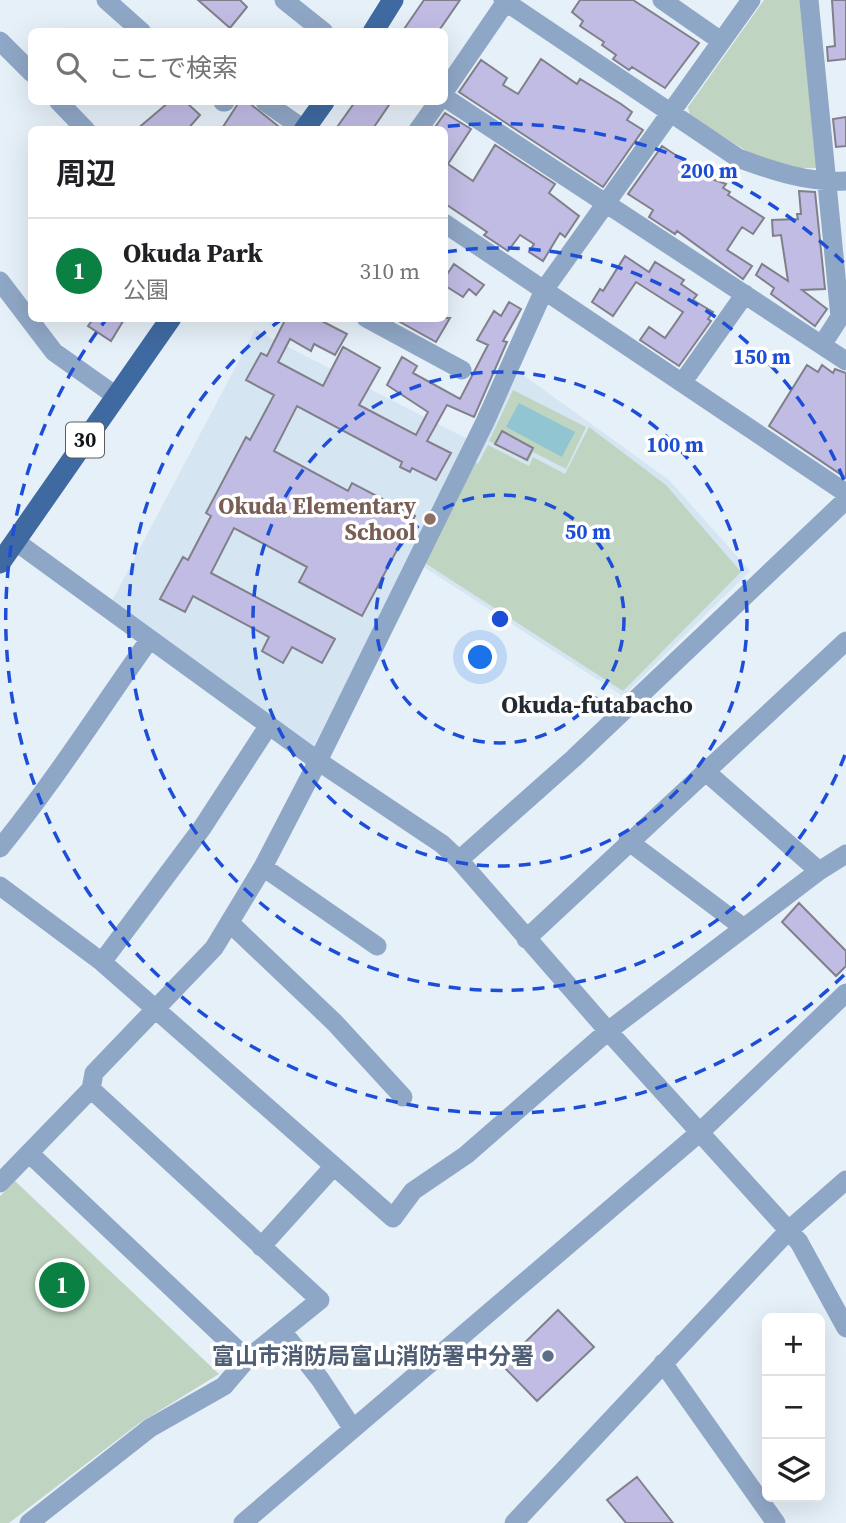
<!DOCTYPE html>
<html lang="ja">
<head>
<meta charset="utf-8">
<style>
	body { margin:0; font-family:"Source Serif 4","Noto Sans JP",serif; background:#f6f6f6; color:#202124 }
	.controls { position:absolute; right:21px; bottom:21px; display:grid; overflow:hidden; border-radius:10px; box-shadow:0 7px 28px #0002 }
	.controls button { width:63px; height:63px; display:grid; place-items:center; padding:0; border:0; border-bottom:2px solid #e0e0e0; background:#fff; color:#202124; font:35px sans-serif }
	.you { position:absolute; left:481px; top:658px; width:24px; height:24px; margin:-18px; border:5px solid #fff; border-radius:50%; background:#1a73e8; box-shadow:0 0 0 10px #1a73e833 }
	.badge { display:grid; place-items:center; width:46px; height:46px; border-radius:50%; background:#0b8043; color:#fff; font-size:23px; font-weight:700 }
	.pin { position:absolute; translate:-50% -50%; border:4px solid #fff; box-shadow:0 2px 7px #0006 }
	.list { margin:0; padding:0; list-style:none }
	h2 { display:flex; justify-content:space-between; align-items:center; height:91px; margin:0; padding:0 28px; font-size:30px }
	h2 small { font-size:23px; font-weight:400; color:#757577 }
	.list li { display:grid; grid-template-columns:46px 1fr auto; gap:21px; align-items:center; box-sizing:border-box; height:105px; padding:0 28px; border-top:2px solid #e0e0e0 }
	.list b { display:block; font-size:26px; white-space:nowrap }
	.list p { margin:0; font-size:23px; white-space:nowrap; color:#757577 }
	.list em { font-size:23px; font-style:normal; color:#757577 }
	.icon { flex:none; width:38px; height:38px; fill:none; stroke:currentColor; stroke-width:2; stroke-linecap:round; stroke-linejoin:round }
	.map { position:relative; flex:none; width:846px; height:1523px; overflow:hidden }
	.search { position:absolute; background:#fff; box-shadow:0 7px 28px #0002; left:28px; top:28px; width:420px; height:77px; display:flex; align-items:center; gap:18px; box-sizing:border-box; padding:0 24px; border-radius:10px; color:#757577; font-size:26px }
	.panel { position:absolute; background:#fff; box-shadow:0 7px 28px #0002; left:28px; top:126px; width:420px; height:196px; border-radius:10px }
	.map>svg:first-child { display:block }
	.built { fill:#d5e5f2 }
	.green { fill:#bfd5c1 }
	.water { fill:#92c5d2 }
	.building { fill:#c0bce4; stroke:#81808a; stroke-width:2 }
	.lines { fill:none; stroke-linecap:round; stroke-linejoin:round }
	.minor { stroke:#8fa7c6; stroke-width:19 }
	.major { stroke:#3f6aa1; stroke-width:21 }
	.ring { fill:none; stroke:#1d4ed8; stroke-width:3.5; stroke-dasharray:12 9 }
	.education-dot { fill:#8d6e63; stroke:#fff; stroke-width:2.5 }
	.service-dot { fill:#5c6f8a; stroke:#fff; stroke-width:2.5 }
	.labels { text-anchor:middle; stroke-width:7; stroke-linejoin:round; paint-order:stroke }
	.shield { fill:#fff; stroke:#5a5c5e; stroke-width:2 }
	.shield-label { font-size:21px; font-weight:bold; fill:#131619 }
	.education-label { font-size:23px; font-weight:bold; fill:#785e54; stroke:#fff; text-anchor:end }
	.service-label { font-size:23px; font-weight:bold; fill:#4e5e75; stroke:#fff; text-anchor:end }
	.neighbourhood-label { font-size:24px; font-weight:bold; fill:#232a31; stroke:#fff }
	.centre { fill:#1d4ed8; stroke:#fff; stroke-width:3.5 }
	.ring-label { font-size:21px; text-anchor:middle; font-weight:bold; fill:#1d4ed8; stroke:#fff; stroke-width:7; stroke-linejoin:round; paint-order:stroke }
</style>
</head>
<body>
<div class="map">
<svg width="846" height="1523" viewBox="0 0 846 1523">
	<rect width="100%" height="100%" fill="#e6f0f8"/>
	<path class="built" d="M255,330L481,446L519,372L669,480L750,571L623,696L410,558L314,746L112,601Z"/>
	<path class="green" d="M764,0H803L818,168H787L753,155L690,116L688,107Z
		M513,390L586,427L566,469L533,452L528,462L489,441Z
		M589,427L666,485L741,572L623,691L425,563L472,460L478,464L488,445L529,466L533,457L565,474Z
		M15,1181L219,1374L138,1424L9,1523H0V1196Z"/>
	<path class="water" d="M519,403L575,432L562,457L506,427Z"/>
	<path class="building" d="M198,0H240L247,7L230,28Z
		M424,0H460L438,32H402Z
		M580,0H633L699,43L665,88L632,67L629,70L613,59L616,55L602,45L604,42L580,26L583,21L572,12Z
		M832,0H846V59L828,61L827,47L835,46Z
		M541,59L577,84L580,79L621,104L632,112L627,120L643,130L603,187L459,92L481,60L507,78L503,85L518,94Z
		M169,102H186L200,115L187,130H136Z
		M239,102H248L283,130H221Z
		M355,102H391L372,130H335Z
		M445,113L471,129L448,164L473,181L495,145L555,184L549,193L579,216L565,237L560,233L543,261L529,252L534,244L520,235L508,251L484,235L487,232L444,203V130H433Z
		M846,117V146L836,147L833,119Z
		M662,146L712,179L726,184L723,188L730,192L728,195L764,218L753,234L742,227L727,250L752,266L743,279L677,231L675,234L649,217L653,210L628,194Z
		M799,191L815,192L825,289L802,290L827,309L815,326L771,294L774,288L756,275L762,264L788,281L781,235L773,236L772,220L798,219L797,214H801Z
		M625,256L649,272L655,262L684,280L681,284L697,295L693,300L713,312L708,319L711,321L679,366L640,340L649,327L665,338L683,312L636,282L613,316L592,302L600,289L603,291Z
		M454,264L484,285L476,295L469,289L463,297L444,285V279Z
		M509,302L521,309L503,341L507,342L474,417L447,405L427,441L451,453L436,480L412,468L410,472L400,467L402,462L297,406L274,451L348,491L352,483L415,516L362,616L299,582L307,567L234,528L211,573L335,639L322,663L292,647L283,663L262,651L269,637L193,596L185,612L160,599L183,557L188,560L211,516L206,513L246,437L250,440L274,395L246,380L261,353L267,356L286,318H316L347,334L335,355L314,344L311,351L290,339L278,362L323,386L343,347L380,368L359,405L416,435L428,412L387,385L402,357L417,366L413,373L460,399L488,345L477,340L494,311L501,316Z
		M94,318H125L111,341L88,326Z
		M393,318H450L436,342Z
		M807,365L818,372L822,365L833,373L835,369L846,373V478L769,426Z
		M502,431L533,448L527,460L495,444Z
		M799,903L846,951V966L836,976L782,922Z
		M558,1310L594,1347L537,1401L502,1365Z
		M637,1477L673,1523H626L607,1500Z"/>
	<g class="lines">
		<path class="minor" d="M106,0L142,32
			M284,0L324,32
			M503,0L738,158C773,171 808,183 846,181
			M662,0L721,41
			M809,0L840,317L822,345
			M0,41L32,73
			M444,92L507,0
			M444,97L846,361
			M59,102L86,130
			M223,102H225
			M265,102L305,130
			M418,130L438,102
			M444,223L846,493
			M0,281L54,352L116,396
			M366,318L462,370
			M682,383L745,294
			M15,541L318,761L442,844L459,860L608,1031L799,1242L846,1328
			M705,771L819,871
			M628,841L744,928
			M0,848C54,782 100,709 150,639
			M459,860L574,758L846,500
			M263,867L377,946
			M0,886L102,962L393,1218L413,1191L466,1155L608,1031L819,871L846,854
			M230,923L335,1023L403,1097
			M526,939L846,641
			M102,962L202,828L269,725
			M30,1154L247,1359
			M0,1183L91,1089L94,1073L214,948L263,867L318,761L485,422L544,290L751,0
			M261,1247L334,1166
			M282,1331L320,1379L353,1429
			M663,1363L776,1523
			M29,1523L150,1428L224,1386L247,1359L320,1300L91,1089
			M243,1523L699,1133L846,993
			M514,1523L789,1230L846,1180"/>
		<path class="major" d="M373,32L393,0
			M304,130L324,102
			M0,563L171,318"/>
	</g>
	<g class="ring">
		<circle cx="500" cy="619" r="124"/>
		<circle cx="500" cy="619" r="247"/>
		<path d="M845 755A371 371 0 1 1 282 319M445 252A371 371 0 0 1 845 483"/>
		<path d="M844 975A495 495 0 0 1 105 321M427 129A495 495 0 0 1 844 263"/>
	</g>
	<circle class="education-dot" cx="430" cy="519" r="7"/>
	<circle class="service-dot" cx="548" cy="1356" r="7"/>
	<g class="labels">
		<rect class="shield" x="66" y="422.5" width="38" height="35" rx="5"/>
		<g class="shield-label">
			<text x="85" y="447">30</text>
		</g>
		<g class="education-label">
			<text x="416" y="514">Okuda Elementary<tspan x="416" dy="26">School</tspan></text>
		</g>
		<g class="service-label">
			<text x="534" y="1364">富山市消防局富山消防署中分署</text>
		</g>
		<g class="neighbourhood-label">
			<text x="597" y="713">Okuda-futabacho</text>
		</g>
	</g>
	<circle cx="500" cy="619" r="10" class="centre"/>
	<g class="ring-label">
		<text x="709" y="178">200 m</text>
		<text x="762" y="364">150 m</text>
		<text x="675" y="452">100 m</text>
		<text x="588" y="539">50 m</text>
	</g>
</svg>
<div class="controls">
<button>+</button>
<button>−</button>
<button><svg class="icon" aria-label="layers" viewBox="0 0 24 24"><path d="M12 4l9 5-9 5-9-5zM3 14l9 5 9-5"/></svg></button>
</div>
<div class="you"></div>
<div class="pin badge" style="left:62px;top:1285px">1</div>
<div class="search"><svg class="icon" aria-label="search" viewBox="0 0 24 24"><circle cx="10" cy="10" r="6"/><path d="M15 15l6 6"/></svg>ここで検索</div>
<section class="panel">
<h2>周辺<small></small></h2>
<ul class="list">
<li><span class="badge">1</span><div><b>Okuda Park</b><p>公園</p></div><em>310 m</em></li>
</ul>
</section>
</div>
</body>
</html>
